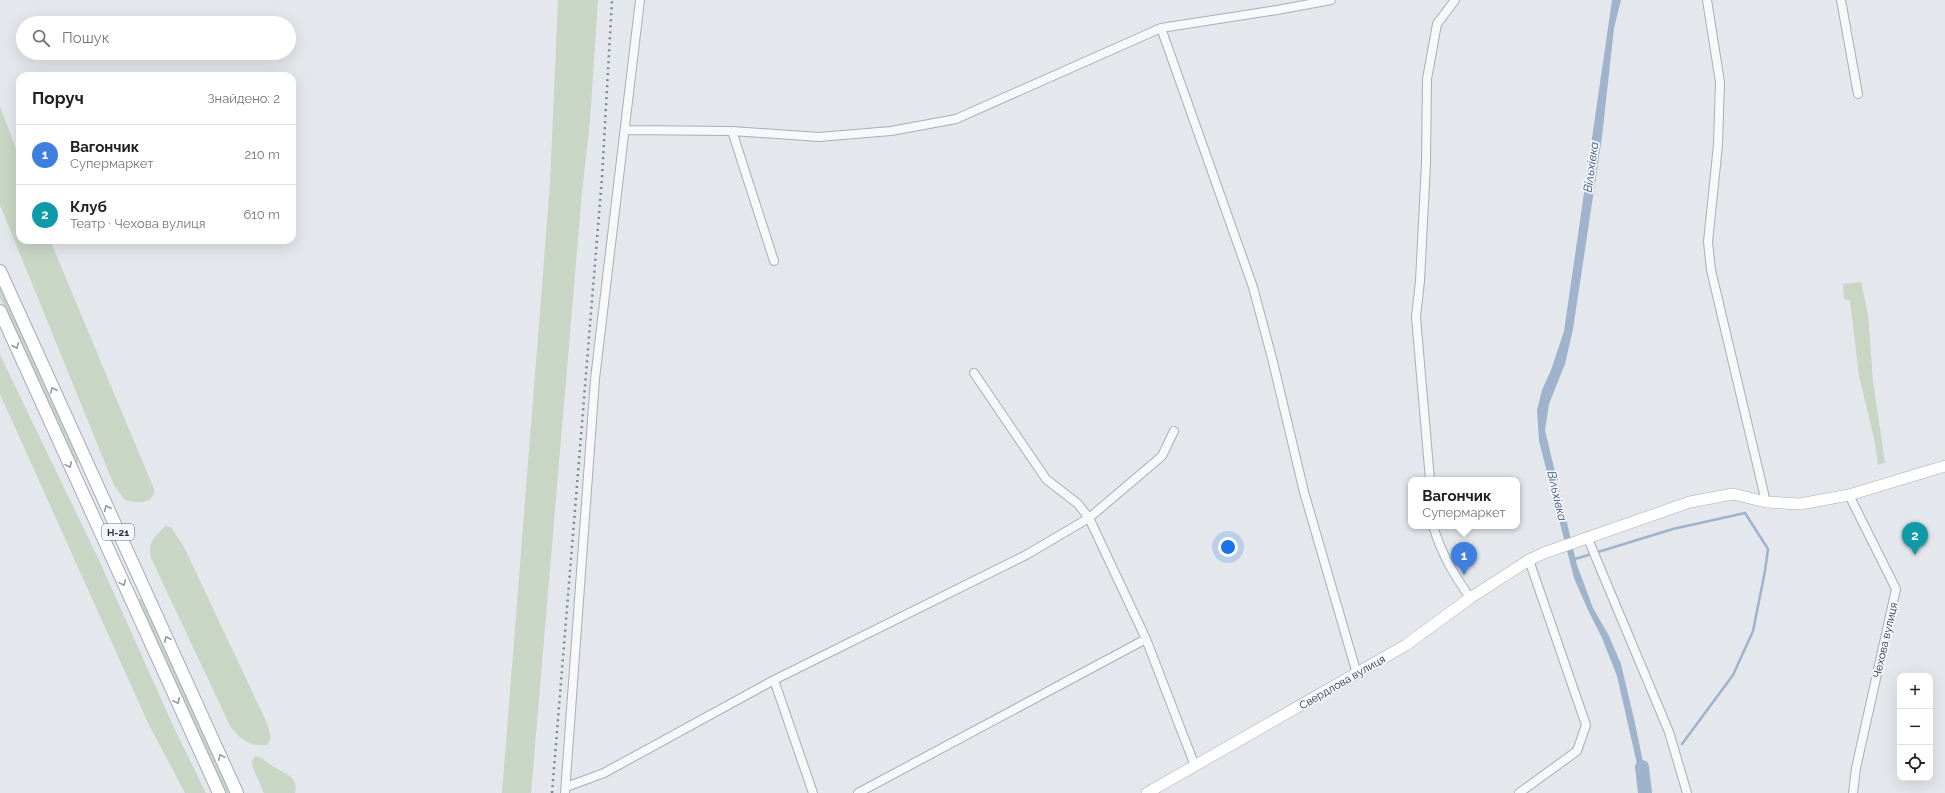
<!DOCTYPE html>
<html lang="uk">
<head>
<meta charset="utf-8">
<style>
	body { margin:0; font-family:Raleway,sans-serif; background:#f2f2f2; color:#202124 }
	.controls { position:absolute; right:12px; bottom:12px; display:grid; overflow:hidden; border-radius:8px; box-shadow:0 4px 16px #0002 }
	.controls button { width:36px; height:36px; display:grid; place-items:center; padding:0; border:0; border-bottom:1px solid #e0e0e0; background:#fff; color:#202124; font:20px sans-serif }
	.you { position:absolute; left:1228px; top:547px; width:14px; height:14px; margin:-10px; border:3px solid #fff; border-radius:50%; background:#1a73e8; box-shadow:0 0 0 6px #1a73e833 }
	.badge { display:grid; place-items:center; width:26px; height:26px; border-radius:50%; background:#7c3aed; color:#fff; font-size:13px; font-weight:700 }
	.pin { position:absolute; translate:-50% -33px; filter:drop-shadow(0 1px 2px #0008) }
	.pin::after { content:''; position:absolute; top:21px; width:14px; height:12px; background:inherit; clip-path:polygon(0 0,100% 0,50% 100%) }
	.popup { position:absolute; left:1408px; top:477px; width:112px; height:52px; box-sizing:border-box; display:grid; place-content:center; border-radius:8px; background:#fff; filter:drop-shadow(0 1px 3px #0005); font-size:13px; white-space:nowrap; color:#757577 }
	.popup b { font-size:15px; color:#202124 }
	.popup::after { content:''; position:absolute; left:50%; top:100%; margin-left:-8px; border:8px solid transparent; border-top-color:#fff }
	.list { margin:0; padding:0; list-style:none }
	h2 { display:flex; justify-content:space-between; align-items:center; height:52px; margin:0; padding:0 16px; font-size:17px }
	h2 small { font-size:13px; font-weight:400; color:#757577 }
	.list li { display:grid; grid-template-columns:26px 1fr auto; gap:12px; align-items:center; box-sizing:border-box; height:60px; padding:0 16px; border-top:1px solid #e0e0e0 }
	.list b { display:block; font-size:15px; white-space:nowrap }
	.list p { margin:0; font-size:13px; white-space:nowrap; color:#757577 }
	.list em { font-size:13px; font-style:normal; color:#757577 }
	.icon { flex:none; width:22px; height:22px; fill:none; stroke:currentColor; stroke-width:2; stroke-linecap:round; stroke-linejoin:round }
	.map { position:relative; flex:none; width:1945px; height:793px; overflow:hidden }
	.search { position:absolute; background:#fff; box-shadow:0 4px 16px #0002; left:16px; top:16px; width:280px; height:44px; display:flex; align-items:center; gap:10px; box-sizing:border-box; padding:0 14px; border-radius:22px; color:#757577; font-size:15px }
	.panel { position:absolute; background:#fff; box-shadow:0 4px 16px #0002; left:16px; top:72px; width:280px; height:172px; border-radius:12px }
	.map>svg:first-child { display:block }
	.green { fill:#c9d6c5 }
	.water { fill:#9fb4cc }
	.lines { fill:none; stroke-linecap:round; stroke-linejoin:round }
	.stream { stroke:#9fb4cc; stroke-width:2.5 }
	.river { stroke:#9fb4cc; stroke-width:14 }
	.street-casing { stroke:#a9aeb7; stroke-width:10 }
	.secondary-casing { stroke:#a9aeb7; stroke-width:12 }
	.primary-casing { stroke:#a3abb8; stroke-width:14 }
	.street { stroke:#f7f8fa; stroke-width:8 }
	.secondary { stroke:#fff; stroke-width:11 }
	.primary { stroke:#fff; stroke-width:12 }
	.rail { stroke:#7d8696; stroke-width:2.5; stroke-dasharray:2 4; stroke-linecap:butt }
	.oneway { stroke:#959aa2 }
	.labels { text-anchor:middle; stroke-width:3.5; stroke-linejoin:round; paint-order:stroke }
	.shield { fill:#f4f6f9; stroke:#676e7b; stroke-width:1 }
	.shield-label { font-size:10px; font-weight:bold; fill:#2b3445 }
	.street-label { font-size:11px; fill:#2b3445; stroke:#f4f6f9 }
	.water-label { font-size:12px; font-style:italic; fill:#34527a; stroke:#f4f6f9 }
</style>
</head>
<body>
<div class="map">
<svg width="1945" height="793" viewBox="0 0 1945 793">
	<rect width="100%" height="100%" fill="#e4e7ec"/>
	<path class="green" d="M558,0H598L590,121L582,192L531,793H502L550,184Z
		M0,106L20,160V240H50L154,489C155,505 135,503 125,500L114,485L0,205Z
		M1861,282L1868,314L1873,381L1885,463L1878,465L1874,438L1859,376L1850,301L1844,299L1843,284Z
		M0,286L78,459V463H75L7,313L0,298Z
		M0,355L99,560L175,730L206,793H185L148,723L0,394Z
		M165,526L171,527L184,547L267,723L271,738L267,745C250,747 242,740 231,728L151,558C148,538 154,540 165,526Z
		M138,599H141L144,602L231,793H226Z
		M255,756C264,758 267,763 274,767C286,774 299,777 295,793H264L253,768L252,761Z"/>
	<path class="water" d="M1612,0H1621L1614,28L1602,137L1573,329L1565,364L1549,404L1545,430L1577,565L1593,608L1608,634L1621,664L1635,723L1648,786H1642L1617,676L1602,638L1588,610L1574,578L1539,441L1537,410L1542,390L1551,370L1564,331Z"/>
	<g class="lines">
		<path class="stream" d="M1572,560L1673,529L1745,513L1768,549L1765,571L1753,631L1733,675L1682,744"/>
		<path class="river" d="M1642,767L1645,793"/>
		<g class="street-casing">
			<path id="street" d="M1707,0L1720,82L1718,145L1708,242L1711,270L1766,502
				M1841,0L1858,94
				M1161,28L1253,287L1273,362L1304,492L1357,674
				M625,130L732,131L819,137L891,131L956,119L1161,28L1277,10L1331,0
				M732,131L774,261
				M974,373L1046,479L1078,504L1089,518L1146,639L1195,766
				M1430,480L1416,317L1420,281L1426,163L1427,79L1437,24L1455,0
				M1849,495L1896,589L1856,768L1853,793
				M1433,526C1442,555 1453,573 1470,598
				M1588,539L1669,732L1687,793
				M774,680L813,793
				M566,787L604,773L774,680L1026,555L1089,518L1162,456L1174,431
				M565,793L595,379L640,0
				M858,793L1146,639
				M1519,793L1577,751L1586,725L1529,560"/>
		</g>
		<g class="secondary-casing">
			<path id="secondary" d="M1147,793L1406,645L1470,598L1529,560L1544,553L1690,502L1733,494L1766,502L1800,504L1849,495L1945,466"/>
		</g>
		<g class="primary-casing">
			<path id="primary" d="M0,271L237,793
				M0,311L219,793"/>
		</g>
		<use href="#street" class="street"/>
		<use href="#secondary" class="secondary"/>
		<use href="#primary" class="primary"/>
		<path class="rail" d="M552,793L602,177L612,0"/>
	</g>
	<defs><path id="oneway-chevron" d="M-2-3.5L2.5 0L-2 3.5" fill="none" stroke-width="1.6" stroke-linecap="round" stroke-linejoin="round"/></defs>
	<g class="oneway">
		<use href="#oneway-chevron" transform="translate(16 346) rotate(67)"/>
		<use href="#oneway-chevron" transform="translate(53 390) rotate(-115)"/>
		<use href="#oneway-chevron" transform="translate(69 465) rotate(66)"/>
		<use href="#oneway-chevron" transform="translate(107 508) rotate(-115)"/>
		<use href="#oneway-chevron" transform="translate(123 583) rotate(66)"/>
		<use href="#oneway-chevron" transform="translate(167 639) rotate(-115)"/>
		<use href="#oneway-chevron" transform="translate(177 701) rotate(65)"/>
		<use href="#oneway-chevron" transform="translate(221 757) rotate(-114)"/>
	</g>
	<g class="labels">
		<rect class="shield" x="102" y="524" width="32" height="16" rx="3"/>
		<g class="shield-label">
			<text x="118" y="536">Н-21</text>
		</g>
		<g class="street-label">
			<text transform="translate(1885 640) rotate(-77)" y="4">Чехова вулиця</text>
			<text transform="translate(1342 682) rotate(-30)" y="4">Свердлова вулиця</text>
		</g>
		<g class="water-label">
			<text transform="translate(1591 167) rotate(-82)" y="4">Вільхівка</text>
			<text transform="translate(1557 496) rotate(77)" y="4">Вільхівка</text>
		</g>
	</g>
</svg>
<div class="controls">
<button>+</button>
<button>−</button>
<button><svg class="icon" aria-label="locate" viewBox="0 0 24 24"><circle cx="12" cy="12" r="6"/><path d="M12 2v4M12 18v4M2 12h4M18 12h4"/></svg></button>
</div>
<div class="you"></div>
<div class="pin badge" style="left:1464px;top:575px;background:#3f7fe0">1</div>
<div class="popup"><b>Вагончик</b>Супермаркет</div>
<div class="pin badge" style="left:1915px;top:555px;background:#0f9aa8">2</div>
<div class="search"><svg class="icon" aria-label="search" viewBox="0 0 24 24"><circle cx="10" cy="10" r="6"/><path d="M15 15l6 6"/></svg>Пошук</div>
<section class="panel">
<h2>Поруч<small>Знайдено: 2</small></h2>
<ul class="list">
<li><span class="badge" style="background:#3f7fe0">1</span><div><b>Вагончик</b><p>Супермаркет</p></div><em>210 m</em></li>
<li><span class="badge" style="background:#0f9aa8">2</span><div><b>Клуб</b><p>Театр · Чехова вулиця</p></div><em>610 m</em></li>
</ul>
</section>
</div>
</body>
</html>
